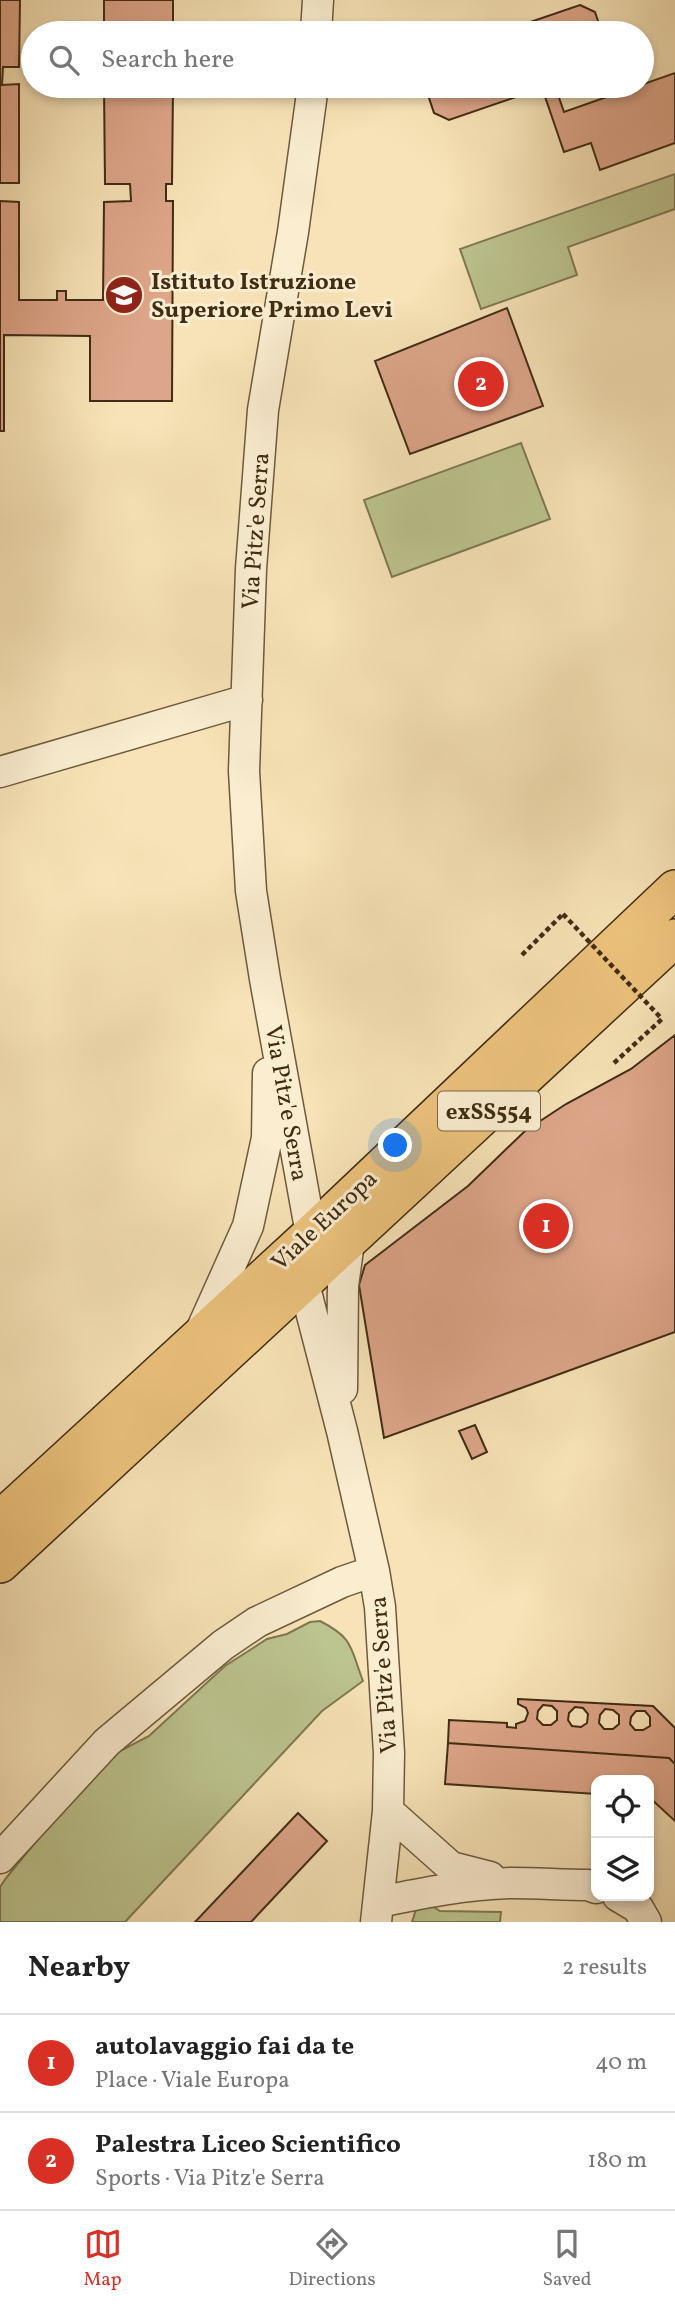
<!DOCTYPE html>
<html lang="en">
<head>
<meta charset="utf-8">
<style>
	body { margin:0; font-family:Vollkorn,serif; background:#f2f2f2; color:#222 }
	.controls { position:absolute; right:21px; bottom:21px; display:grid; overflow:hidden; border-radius:14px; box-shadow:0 4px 10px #0003 }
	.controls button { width:63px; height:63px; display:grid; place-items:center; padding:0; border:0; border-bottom:2px solid #e0e0e0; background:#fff; color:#222; font:35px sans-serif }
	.you { position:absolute; left:396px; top:1146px; width:24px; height:24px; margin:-18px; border:5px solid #fff; border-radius:50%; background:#1a73e8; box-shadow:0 0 0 10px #1a73e833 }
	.badge { display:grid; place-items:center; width:46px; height:46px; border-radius:50%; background:#d93025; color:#fff; font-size:23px; font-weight:700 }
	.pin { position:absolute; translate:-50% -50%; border:4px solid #fff; box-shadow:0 2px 7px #0006 }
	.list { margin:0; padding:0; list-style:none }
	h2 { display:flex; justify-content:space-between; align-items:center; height:91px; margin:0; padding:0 28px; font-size:30px }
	h2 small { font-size:23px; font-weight:400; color:#767676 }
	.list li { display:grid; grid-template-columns:46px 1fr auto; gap:21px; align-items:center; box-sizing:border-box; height:98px; padding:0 28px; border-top:2px solid #e0e0e0 }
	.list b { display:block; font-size:26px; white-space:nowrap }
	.list p { margin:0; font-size:23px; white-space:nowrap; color:#767676 }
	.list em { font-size:23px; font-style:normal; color:#767676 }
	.icon { flex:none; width:38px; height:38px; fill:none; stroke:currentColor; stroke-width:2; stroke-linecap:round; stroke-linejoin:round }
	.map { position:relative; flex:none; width:675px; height:1922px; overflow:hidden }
	.search { position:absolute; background:#fff; box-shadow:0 4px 10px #0003; left:21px; right:21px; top:21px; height:77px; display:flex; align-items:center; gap:18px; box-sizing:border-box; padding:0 24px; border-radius:38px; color:#767676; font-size:26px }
	.sheet { height:287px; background:#fff }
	nav { display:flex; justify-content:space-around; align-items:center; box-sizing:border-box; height:98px; border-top:2px solid #e0e0e0; background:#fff; font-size:19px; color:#767676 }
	nav a { display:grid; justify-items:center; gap:4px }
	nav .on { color:#d93025 }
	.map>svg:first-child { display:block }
	.green { fill:#bcc48f; stroke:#7e7852; stroke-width:2 }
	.building { fill:#dda589; stroke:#402c14; stroke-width:2; fill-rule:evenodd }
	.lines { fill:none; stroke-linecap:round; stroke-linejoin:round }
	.minor-casing { stroke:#6e5a3d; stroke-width:33 }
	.major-casing { stroke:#402c14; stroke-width:40 }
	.path { stroke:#402c14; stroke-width:4.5; stroke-dasharray:5 3.5; stroke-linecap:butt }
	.minor { stroke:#faedd0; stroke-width:30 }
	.major { stroke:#ecc27c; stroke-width:37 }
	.path-bridge { stroke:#402c14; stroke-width:4.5; stroke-dasharray:5 3.5; stroke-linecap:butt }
	.labels { text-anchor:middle; stroke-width:6; stroke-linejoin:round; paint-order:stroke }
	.shield { fill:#faedd0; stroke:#78664c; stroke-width:2 }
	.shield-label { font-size:23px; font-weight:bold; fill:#402c14 }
	.poi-label { font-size:24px; font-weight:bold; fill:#402c14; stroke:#faedd0; text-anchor:start }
	.street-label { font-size:24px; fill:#402c14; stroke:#faedd0 }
</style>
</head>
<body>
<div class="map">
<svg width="675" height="1922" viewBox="0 0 675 1922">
	<rect width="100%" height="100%" fill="#f7e3b7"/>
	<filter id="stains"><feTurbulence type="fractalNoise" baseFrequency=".00286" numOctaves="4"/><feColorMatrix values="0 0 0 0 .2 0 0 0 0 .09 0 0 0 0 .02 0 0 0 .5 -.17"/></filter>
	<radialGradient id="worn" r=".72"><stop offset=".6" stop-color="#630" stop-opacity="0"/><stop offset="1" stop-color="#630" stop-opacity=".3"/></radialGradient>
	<path class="green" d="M675,174V209L568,247L577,275L481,309L460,249Z
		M521,443L550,519L392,577L364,500Z
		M320,1621C355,1639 350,1648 363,1681L322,1711L125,1922H0V1887L6,1878L103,1760L149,1736L225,1666L267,1639L287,1634L310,1622Z
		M429,1904L440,1911L501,1912L500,1922H412L417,1906Z"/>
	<path class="building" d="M0,0H20L19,67H3L2,85L19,84V183H0Z
		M104,0H173V33H104Z
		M580,5L595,12L602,33H498Z
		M675,73V143L600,170L591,143L564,152L542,88L449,120L434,113L425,86H555L564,112Z
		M104,86H173L172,184H166V201H173L172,401H90V336L4,335V431H0V201L19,202V300H57V291H66V300H103L104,202L131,201L130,184H105Z
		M507,308L543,406L410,454L375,361Z
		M675,1035V1332L384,1438L359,1285L365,1265L468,1186L525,1131L566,1104L631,1069Z
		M475,1425L487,1452L472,1459L459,1431Z
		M518,1699L653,1706L675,1728V1764L669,1758L448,1743L449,1720L507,1723V1727L516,1728V1724L525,1721L528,1713L526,1708L518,1704ZM543,1705L552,1706L557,1711V1720L551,1725H543L537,1719L538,1711ZM575,1707L583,1708L588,1714L587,1723L581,1727L572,1726L568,1720L569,1713ZM605,1709L613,1710L619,1715V1724L613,1729H604L599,1723L600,1715ZM636,1711H645L650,1717V1726L643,1730H635L630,1724L631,1717Z
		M448,1743L669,1758L675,1764V1821L649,1797V1780H596V1794L445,1784Z
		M298,1813L327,1841L251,1922H195Z"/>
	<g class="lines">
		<g class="minor-casing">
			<path id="minor" d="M316,33L318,0
				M313,86L293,232L263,410L251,569L244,771L251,891L265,979L311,1234L304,1284L342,1431L374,1571L380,1607L389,1753L388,1811L376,1922
				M0,772L247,700
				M200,1333L248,1226L267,1138L268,1073
				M342,1389L343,1286L349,1242
				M388,1811L451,1867L490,1877
				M0,1858L107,1742L223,1645L257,1622L342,1582L374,1571
				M618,1896L638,1908L646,1922
				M379,1902C423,1893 467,1884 512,1883C538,1883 563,1885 588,1885L596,1888"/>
		</g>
		<g class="major-casing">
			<path id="major" d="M0,1520L311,1234L675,889
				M0,1564L675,938"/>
		</g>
		<path class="path" d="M522,955L563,914
			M614,1063L662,1019"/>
		<use href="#minor" class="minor"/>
		<use href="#major" class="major"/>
		<path class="path-bridge" d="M563,914L662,1019"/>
	</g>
	<defs>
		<g id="school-disc" transform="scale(2.0125)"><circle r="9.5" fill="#8f2418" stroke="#faedd0"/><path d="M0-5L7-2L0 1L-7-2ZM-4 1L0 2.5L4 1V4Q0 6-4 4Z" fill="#fff"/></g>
	</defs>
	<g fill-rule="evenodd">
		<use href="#school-disc" x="124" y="295"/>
	</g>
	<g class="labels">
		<rect class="shield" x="438" y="1091.5" width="102" height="39" rx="5"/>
		<g class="shield-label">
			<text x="489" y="1119">exSS554</text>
		</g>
		<g class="poi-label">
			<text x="151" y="289">Istituto Istruzione<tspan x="151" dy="28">Superiore Primo Levi</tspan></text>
		</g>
		<g class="street-label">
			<text transform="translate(255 531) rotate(-86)" y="8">Via Pitz'e Serra</text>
			<text transform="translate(287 1103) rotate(80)" y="8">Via Pitz'e Serra</text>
			<text transform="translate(324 1220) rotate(-43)" y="8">Viale Europa</text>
			<text transform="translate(383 1675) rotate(-94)" y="8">Via Pitz'e Serra</text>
		</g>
	</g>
	<rect width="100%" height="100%" filter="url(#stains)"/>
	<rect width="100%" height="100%" fill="url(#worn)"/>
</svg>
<div class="controls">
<button><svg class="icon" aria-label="locate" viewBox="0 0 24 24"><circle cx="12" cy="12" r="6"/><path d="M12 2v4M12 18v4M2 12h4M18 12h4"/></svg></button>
<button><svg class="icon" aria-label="layers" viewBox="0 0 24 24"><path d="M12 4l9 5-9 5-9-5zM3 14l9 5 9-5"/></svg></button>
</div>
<div class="you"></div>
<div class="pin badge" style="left:546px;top:1226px">1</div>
<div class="pin badge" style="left:481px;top:384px">2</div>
<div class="search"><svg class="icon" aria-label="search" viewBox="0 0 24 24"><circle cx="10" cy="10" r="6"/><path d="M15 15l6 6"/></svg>Search here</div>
</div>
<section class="sheet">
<h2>Nearby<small>2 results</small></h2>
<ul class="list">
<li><span class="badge">1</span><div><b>autolavaggio fai da te</b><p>Place · Viale Europa</p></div><em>40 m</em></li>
<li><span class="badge">2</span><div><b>Palestra Liceo Scientifico</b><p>Sports · Via Pitz'e Serra</p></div><em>180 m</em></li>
</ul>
</section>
<nav>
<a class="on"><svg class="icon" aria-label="map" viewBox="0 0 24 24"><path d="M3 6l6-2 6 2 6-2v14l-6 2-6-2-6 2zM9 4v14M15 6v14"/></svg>Map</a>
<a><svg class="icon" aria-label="directions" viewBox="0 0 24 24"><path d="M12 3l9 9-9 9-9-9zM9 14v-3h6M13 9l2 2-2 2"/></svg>Directions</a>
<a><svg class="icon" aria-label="saved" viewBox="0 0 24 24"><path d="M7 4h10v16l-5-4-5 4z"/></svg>Saved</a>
</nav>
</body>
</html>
